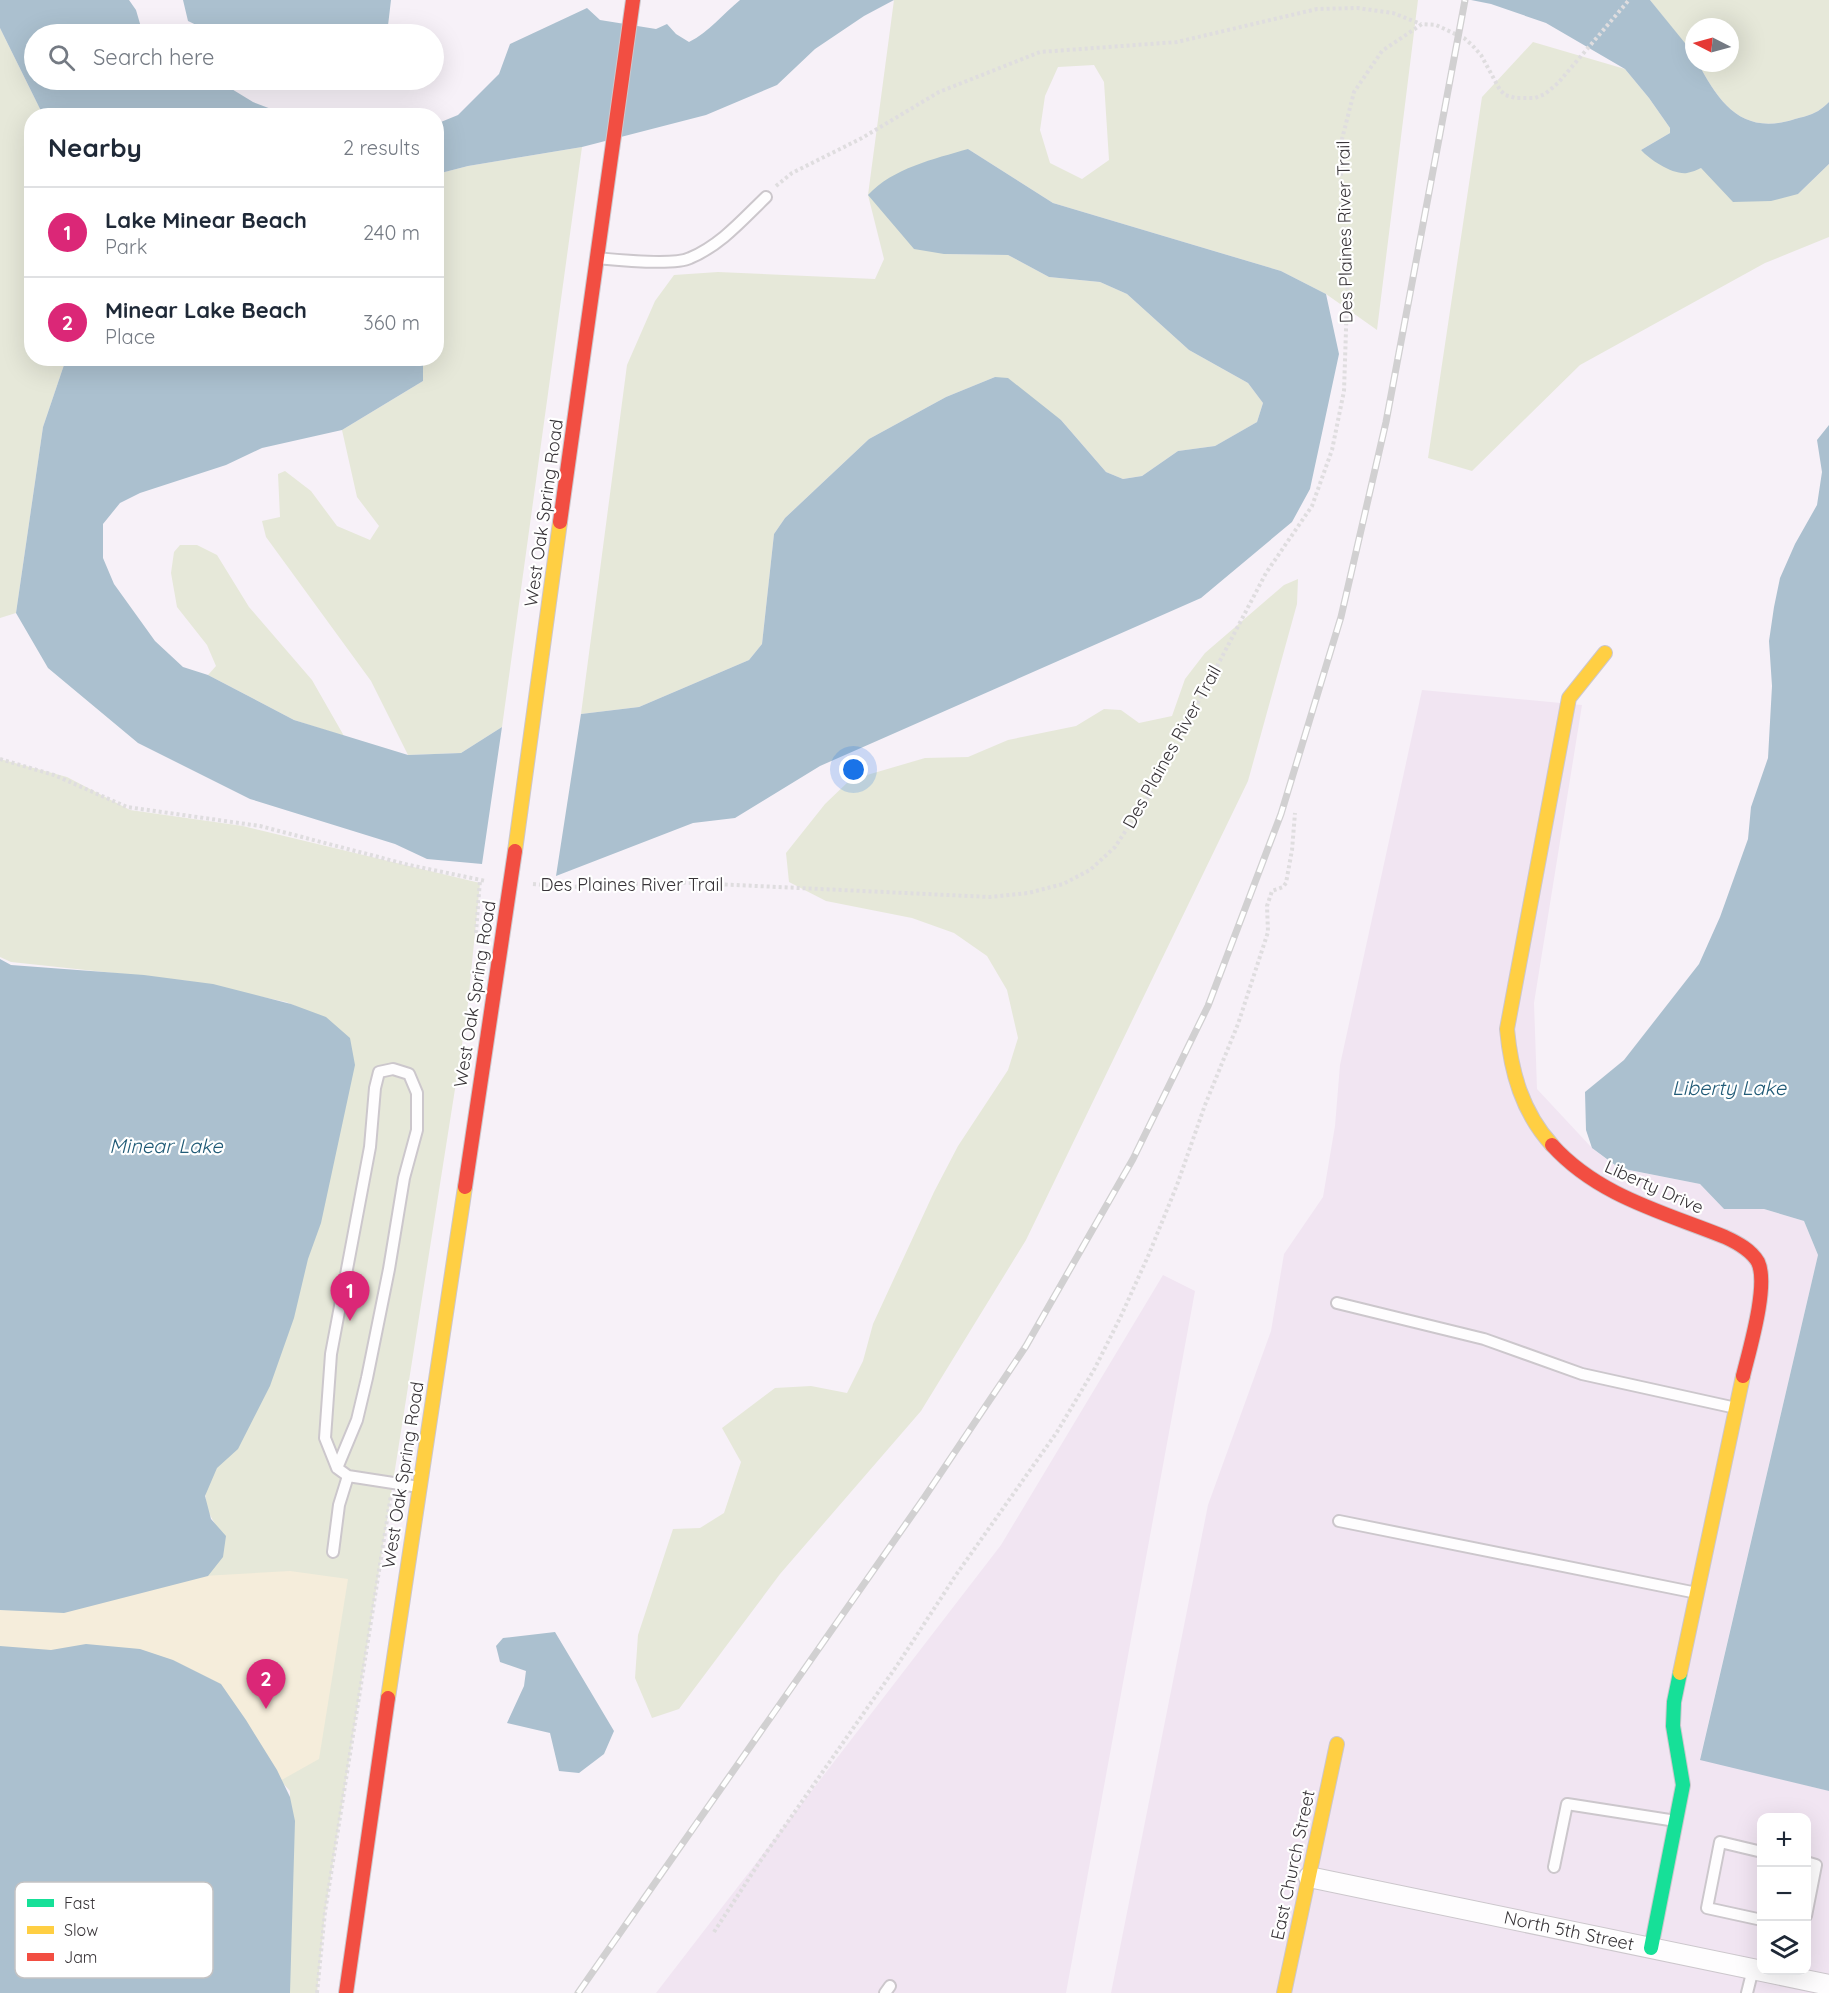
<!DOCTYPE html>
<html lang="en">
<head>
<meta charset="utf-8">
<style>
	body { margin:0; font-family:Quicksand,sans-serif; background:#f2f2f3; color:#1f2937 }
	.controls { position:absolute; right:18px; bottom:18px; display:grid; overflow:hidden; border-radius:12px; box-shadow:0 6px 24px #0002 }
	.controls button { width:54px; height:54px; display:grid; place-items:center; padding:0; border:0; border-bottom:2px solid #e0e1e3; background:#fff; color:#1f2937; font:30px sans-serif }
	.compass { position:absolute; left:1685px; top:18px; width:54px; height:54px; border-radius:50%; background:#fff; box-shadow:0 6px 24px #0002; rotate:276deg }
	.you { position:absolute; left:854px; top:770px; width:21px; height:21px; margin:-15px; border:4px solid #fff; border-radius:50%; background:#1a73e8; box-shadow:0 0 0 9px #1a73e833 }
	.badge { display:grid; place-items:center; width:39px; height:39px; border-radius:50%; background:#db2777; color:#fff; font-size:20px; font-weight:700 }
	.pin { position:absolute; translate:-50% -50px; filter:drop-shadow(0 2px 3px #0008) }
	.pin::after { content:''; position:absolute; top:32px; width:21px; height:18px; background:inherit; clip-path:polygon(0 0,100% 0,50% 100%) }
	.list { margin:0; padding:0; list-style:none }
	h2 { display:flex; justify-content:space-between; align-items:center; height:78px; margin:0; padding:0 24px; font-size:26px }
	h2 small { font-size:20px; font-weight:400; color:#747a83 }
	.list li { display:grid; grid-template-columns:39px 1fr auto; gap:18px; align-items:center; box-sizing:border-box; height:90px; padding:0 24px; border-top:2px solid #e0e1e3 }
	.list b { display:block; font-size:22px; white-space:nowrap }
	.list p { margin:0; font-size:20px; white-space:nowrap; color:#747a83 }
	.list em { font-size:20px; font-style:normal; color:#747a83 }
	.icon { flex:none; width:33px; height:33px; fill:none; stroke:currentColor; stroke-width:2; stroke-linecap:round; stroke-linejoin:round }
	.map { position:relative; flex:none; width:1829px; height:1993px; overflow:hidden }
	.search { position:absolute; background:#fff; box-shadow:0 6px 24px #0002; left:24px; top:24px; width:420px; height:66px; display:flex; align-items:center; gap:15px; box-sizing:border-box; padding:0 21px; border-radius:33px; color:#747a83; font-size:22px }
	.panel { position:absolute; background:#fff; box-shadow:0 6px 24px #0002; left:24px; top:108px; width:420px; height:258px; border-radius:24px }
	.map>svg:first-child { display:block }
	.built { fill:#f1e5f2; fill-rule:evenodd }
	.green { fill:#e6e8d9; fill-rule:evenodd }
	.sand { fill:#f5eddb }
	.water { fill:#abc0cf }
	.lines { fill:none; stroke-linecap:round; stroke-linejoin:round }
	.lane-casing { stroke:#ccc7cc; stroke-width:14 }
	.street-casing { stroke:#ccc7cc; stroke-width:22 }
	.fast-casing { stroke:#ccc7cc; stroke-width:16 }
	.slow-casing { stroke:#ccc7cc; stroke-width:16 }
	.jam-casing { stroke:#ccc7cc; stroke-width:16 }
	.path { stroke:#dfdddf; stroke-width:4; stroke-dasharray:3 3; stroke-linecap:butt }
	.lane { stroke:#fefdfe; stroke-width:10 }
	.street { stroke:#fefdfe; stroke-width:20 }
	.fast { stroke:#16e098; stroke-width:14 }
	.slow { stroke:#ffcf43; stroke-width:14 }
	.jam { stroke:#f24e42; stroke-width:14 }
	.rail-casing { stroke:#d1d0d1; stroke-width:7 }
	.rail { stroke:#fff; stroke-width:4.5; stroke-dasharray:14; stroke-linecap:butt }
	.labels { text-anchor:middle; stroke-width:4.5; stroke-linejoin:round; paint-order:stroke }
	.street-label { font-size:18px; fill:#383438; stroke:#fff }
	.water-label { font-size:20px; font-style:italic; fill:#215b77; stroke:#fff }
	.key { fill:#fff; stroke:#c3c2c3; stroke-width:1.5 }
	.key-label { font-size:16px; fill:#383438 }
</style>
</head>
<body>
<div class="map">
<svg width="1829" height="1993" viewBox="0 0 1829 1993">
	<rect width="100%" height="100%" fill="#f7f1f8"/>
	<path class="built" d="M1422,690L1582,705L1534,1003L1537,1089L1592,1148L1618,1168L1700,1184L1724,1209H1764L1804,1221L1818,1255L1700,1759L1829,1791V1993H1111L1208,1505L1271,1331L1284,1254L1323,1197L1335,1126L1340,1065ZM1762,1818H1806V1970H1762Z
		M1163,1275L1195,1291L1066,1993H656L1001,1545Z"/>
	<path class="green" d="M894,0H1418L1377,330L1326,294L1281,271L1053,203L968,149L944,254L1008,255L1049,277L1100,282L1127,294L1189,350L1248,383L1263,403L1257,422L1215,446L1178,451L1142,476L1123,479L1106,472L1061,420L995,377L946,397L869,439L785,518L774,534L762,644L749,660L639,707L581,714L627,365L655,301L674,275L718,272L875,279L884,259L868,195ZM1094,65L1104,82L1109,160L1082,179L1050,163L1040,130L1045,96L1058,67Z
		M1650,0H1829V102C1816,115 1809,115 1792,120C1741,135 1719,102 1698,63H1730V27H1694V56Z
		M0,28L43,115L32,116V358L66,359L43,427L16,613L0,618Z
		M1533,42L1625,69L1649,98L1670,128V133L1641,150L1685,173L1701,168L1798,194L1829,164V237L1765,263L1580,365L1472,471L1428,458L1482,97Z
		M582,147L502,727L461,753L408,755L371,681L266,537L262,521L280,517L278,474L285,471L311,491L337,526L370,540L379,526L357,497L342,430L423,381V359L436,358L437,174L468,166Z
		M180,545H197L217,555L249,607L312,680L344,736L294,720L208,675L216,666L207,645L177,607L171,573L174,552Z
		M1298,579L1297,604L1248,781L1026,1240L921,1411L780,1574L679,1709L652,1718L635,1678L638,1635L673,1529L700,1528L724,1513L741,1462L722,1428L775,1388L811,1386L847,1393L863,1361L873,1324L934,1192L958,1146L1008,1070L1018,1038L1007,990L987,956L954,933L912,918L826,901L789,882L786,853L825,804L850,780L925,758L968,757L1008,740L1076,726L1104,709L1121,710L1139,723L1172,716L1185,679L1205,653L1284,585Z
		M0,759L67,777L130,810L243,826L480,883L467,1013L325,1913L317,1993H288L290,1791L231,1727L0,1608L219,1531L206,1508L205,1487L325,1019L286,1002L188,981L11,962L0,957Z"/>
	<path class="sand" d="M290,1571L348,1579L319,1759L278,1782L0,1659V1608L203,1576Z"/>
	<path class="water" d="M0,0H129L136,10L143,34H34V80H217L253,102L287,115H43L0,28Z
		M183,0H391L387,34H215L188,21Z
		M740,0H894L864,16L815,49L777,85L706,115L582,147L468,166L437,174L436,124L458,115L499,74L510,44L587,8L600,20L656,29L667,24L676,34L689,42C709,32 723,14 740,0Z
		M1471,0H1650L1689,48L1694,56V63H1698C1719,102 1741,135 1792,120C1809,115 1816,115 1829,102V164L1798,194L1771,201L1733,202L1701,168C1697,170 1692,172 1687,173C1673,175 1650,160 1641,150L1670,133V128L1649,98L1625,69L1546,23L1491,4Z
		M968,149L1053,203L1281,271L1326,294L1339,354L1310,489L1292,522L1201,598L820,766L735,818L693,823L556,876L581,714L639,707L749,660L762,644L774,534L785,518L869,439L946,397L995,377L1008,378L1061,420L1106,472L1123,479L1142,476L1178,451L1215,446L1257,422L1263,403L1248,383L1189,350L1127,294L1100,282L1049,277L1008,255L944,254L914,249L868,195C893,168 934,159 968,149Z
		M171,358L175,361L215,363L244,358L423,359V381L342,430L262,448L226,465L140,493L120,503L103,524V558L114,584L155,641L183,667L208,675L294,720L408,755L461,753L502,727L482,864L427,859L395,844L250,799L138,743L48,668L16,613L43,427L66,359Z
		M1829,425V1791L1700,1760L1818,1255L1804,1221L1764,1209H1724L1700,1184L1619,1168L1592,1148L1586,1130L1585,1092L1624,1060L1699,964L1720,917L1748,839L1751,807L1768,758L1772,686L1769,641L1774,607L1780,578L1795,544L1817,505L1822,472L1817,440Z
		M0,959L11,965L144,975L213,984L291,1004L326,1017L350,1038L355,1065L321,1223L308,1259L294,1318L270,1386L238,1449L217,1468L205,1496L211,1519L226,1536L223,1557L208,1576L64,1613L0,1610Z
		M555,1632L614,1731L604,1754L579,1773L559,1771L550,1733L507,1723L524,1686L526,1671L500,1662L496,1646L503,1638Z
		M86,1644L140,1649L173,1660L221,1684L246,1720L277,1770L290,1797L295,1821L290,1993H0V1646L51,1650Z"/>
	<g class="lines">
		<g class="lane-casing">
			<path id="lane" d="M597,258C617,260 674,266 690,258C721,245 743,219 766,197
				M1337,1303L1484,1339L1582,1374L1736,1408
				M337,1468L357,1420L367,1378L389,1269L404,1178L417,1130V1093L409,1074L393,1069L379,1072L375,1088L370,1147L331,1354L325,1438L337,1468L348,1476L419,1487
				M1339,1521L1697,1593
				M333,1552L339,1505L348,1476
				M1762,1852L1720,1842L1707,1908L1762,1920
				M1806,1862L1816,1865L1806,1916
				M1554,1867L1567,1804L1676,1821
				M885,1993L890,1986
				M1747,1993L1753,1969"/>
		</g>
		<g class="street-casing">
			<path id="street" d="M1309,1877L1829,1985"/>
		</g>
		<g class="fast-casing">
			<path id="fast" d="M1651,1948L1683,1785L1673,1726L1674,1702L1680,1673"/>
		</g>
		<g class="slow-casing">
			<path id="slow" d="M515,851L560,522
				M1552,1145C1522,1112 1511,1072 1507,1029L1569,698L1605,653
				M1680,1673L1743,1376
				M388,1698L465,1187
				M1284,1993L1337,1744"/>
		</g>
		<g class="jam-casing">
			<path id="jam" d="M560,522L633,0
				M1552,1145C1598,1196 1663,1212 1725,1237C1738,1243 1751,1250 1758,1262C1769,1285 1749,1351 1743,1376
				M465,1187L515,851
				M346,1993L388,1698"/>
		</g>
		<path class="path" d="M776,186L792,173L862,138L939,92L1040,52L1177,42L1317,9L1357,8L1393,13L1421,24
			M0,759L54,775L127,807L260,826L409,865L486,881
			M533,884L570,887L672,882L990,897L1028,893L1063,884L1090,870L1115,847L1150,794L1266,573L1312,506L1332,450L1344,391L1348,269L1341,207V143L1354,92L1382,51L1422,24L1436,25L1464,38L1472,45L1481,55L1500,90L1505,95L1516,98H1535L1545,94L1558,83L1629,0
			M476,933L480,880
			M714,1932L759,1863L898,1664L956,1575L1057,1432L1095,1368L1121,1316L1149,1254L1177,1185L1205,1105L1238,1024L1268,932L1267,906L1272,891L1283,887L1286,883L1292,850L1295,813
			M317,1993L325,1912L391,1495"/>
		<use href="#lane" class="lane"/>
		<use href="#street" class="street"/>
		<use href="#fast" class="fast"/>
		<use href="#slow" class="slow"/>
		<use href="#jam" class="jam"/>
		<g class="rail-casing">
			<path id="rail" d="M578,1993L924,1498L1026,1346L1133,1159L1208,1006L1281,814L1341,617L1386,422L1465,0"/>
		</g>
		<use href="#rail" class="rail"/>
	</g>
	<g class="labels">
		<g class="street-label">
			<text transform="translate(1345 232) rotate(-91)" y="6">Des Plaines River Trail</text>
			<text transform="translate(544 513) rotate(-82)" y="6">West Oak Spring Road</text>
			<text transform="translate(1172 747) rotate(-61)" y="6">Des Plaines River Trail</text>
			<text x="632" y="891">Des Plaines River Trail</text>
			<text transform="translate(475 994) rotate(-81)" y="6">West Oak Spring Road</text>
			<text transform="translate(1654 1187) rotate(24)" y="6">Liberty Drive</text>
			<text transform="translate(403 1475) rotate(-81)" y="6">West Oak Spring Road</text>
			<text transform="translate(1293 1865) rotate(-78)" y="6">East Church Street</text>
			<text transform="translate(1569 1931) rotate(12)" y="6">North 5th Street</text>
		</g>
		<g class="water-label">
			<text x="1729" y="1095">Liberty Lake</text>
			<text x="166" y="1153">Minear Lake</text>
		</g>
	</g>
	<rect x="15" y="1882" width="198" height="96" rx="9" class="key"/>
	<rect x="27" y="1899" width="27" height="8" fill="#16e098"/>
	<rect x="27" y="1926" width="27" height="8" fill="#ffcf43"/>
	<rect x="27" y="1953" width="27" height="8" fill="#f24e42"/>
	<g class="key-label">
		<text x="64" y="1909">Fast</text>
		<text x="64" y="1936">Slow</text>
		<text x="64" y="1963">Jam</text>
	</g>
</svg>
<div class="controls">
<button>+</button>
<button>−</button>
<button><svg class="icon" aria-label="layers" viewBox="0 0 24 24"><path d="M12 4l9 5-9 5-9-5zM3 14l9 5 9-5"/></svg></button>
</div>
<svg class="compass" viewBox="-18 -18 36 36"><path d="M0-13l5 13h-10z" fill="#e53935"/><path d="M0 13l5-13h-10z" fill="#747a83"/></svg>
<div class="you"></div>
<div class="pin badge" style="left:350px;top:1321px">1</div>
<div class="pin badge" style="left:266px;top:1709px">2</div>
<div class="search"><svg class="icon" aria-label="search" viewBox="0 0 24 24"><circle cx="10" cy="10" r="6"/><path d="M15 15l6 6"/></svg>Search here</div>
<section class="panel">
<h2>Nearby<small>2 results</small></h2>
<ul class="list">
<li><span class="badge">1</span><div><b>Lake Minear Beach</b><p>Park</p></div><em>240 m</em></li>
<li><span class="badge">2</span><div><b>Minear Lake Beach</b><p>Place</p></div><em>360 m</em></li>
</ul>
</section>
</div>
</body>
</html>
